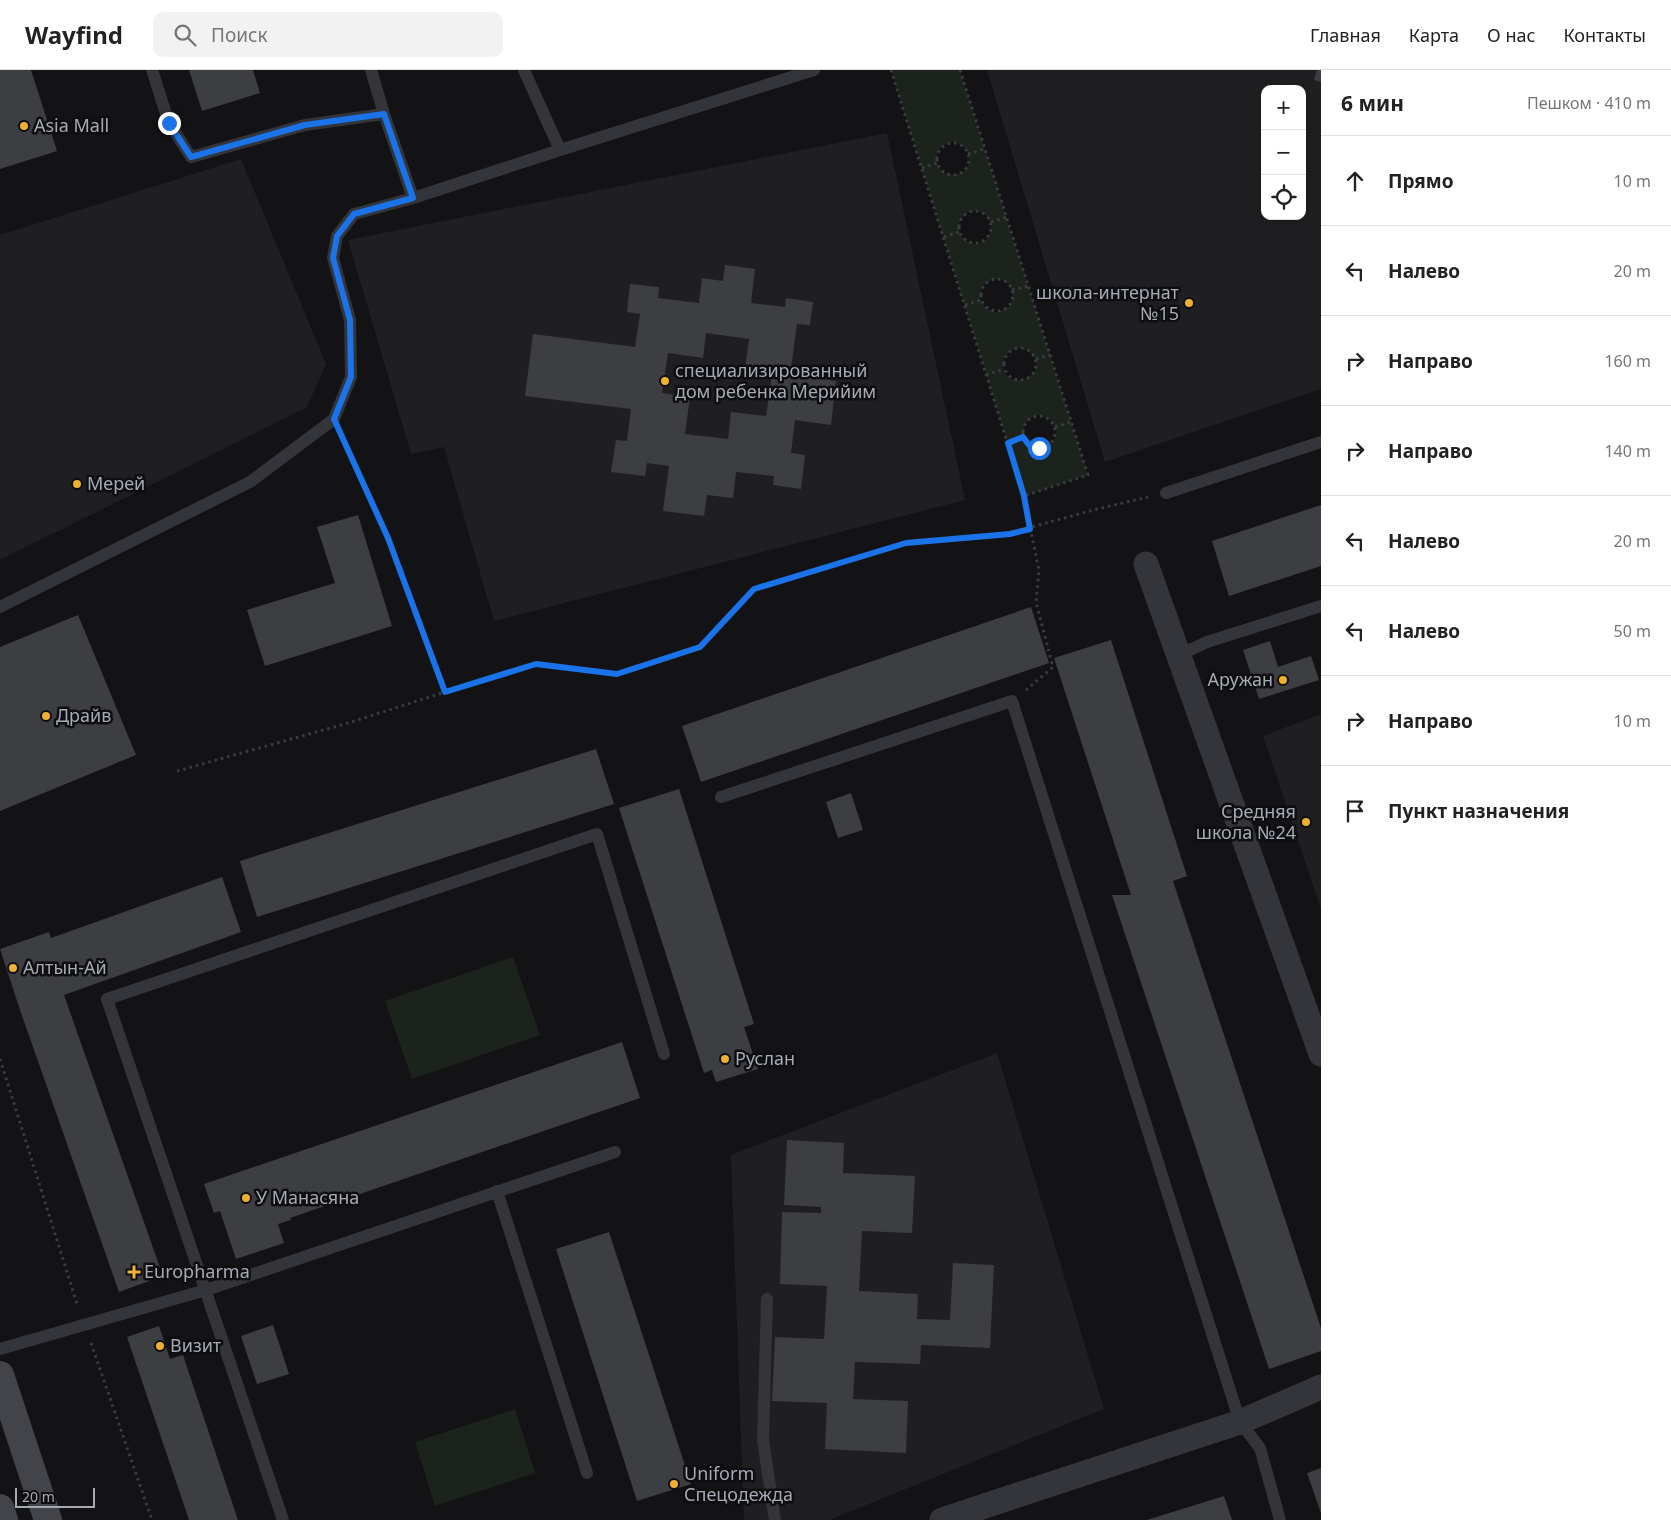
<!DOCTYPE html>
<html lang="ru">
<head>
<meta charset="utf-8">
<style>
	body { margin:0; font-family:"Noto Sans",sans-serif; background:#f2f2f2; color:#222 }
	.controls { position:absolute; right:15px; top:15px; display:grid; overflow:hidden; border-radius:10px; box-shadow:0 2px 12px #0003 }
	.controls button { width:45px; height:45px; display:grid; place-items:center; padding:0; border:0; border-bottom:1px solid #e0e0e0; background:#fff; color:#222; font:25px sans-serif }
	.scale { position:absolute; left:15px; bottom:12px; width:80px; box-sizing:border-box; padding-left:5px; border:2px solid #a5aab5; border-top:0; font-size:14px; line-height:18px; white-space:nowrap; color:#a5aab5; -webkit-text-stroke:4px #0e0e10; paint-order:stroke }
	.stop { position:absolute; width:15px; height:15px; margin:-11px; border:4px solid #1a73e8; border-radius:50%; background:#fff }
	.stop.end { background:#1a73e8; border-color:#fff; box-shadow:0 1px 5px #0008 }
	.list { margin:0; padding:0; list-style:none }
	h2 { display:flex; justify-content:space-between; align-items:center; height:65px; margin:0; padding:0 20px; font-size:21px }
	h2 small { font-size:16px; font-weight:400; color:#767676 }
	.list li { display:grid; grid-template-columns:32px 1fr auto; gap:15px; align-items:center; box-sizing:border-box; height:90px; padding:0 20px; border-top:1px solid #e0e0e0 }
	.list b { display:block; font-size:19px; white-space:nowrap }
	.list em { font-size:16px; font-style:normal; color:#767676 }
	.icon { flex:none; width:28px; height:28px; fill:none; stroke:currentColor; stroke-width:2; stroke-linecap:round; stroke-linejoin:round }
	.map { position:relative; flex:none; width:1321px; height:1450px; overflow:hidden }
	header { display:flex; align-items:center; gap:30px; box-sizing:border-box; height:70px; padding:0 25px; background:#fff; border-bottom:1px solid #e0e0e0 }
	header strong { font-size:24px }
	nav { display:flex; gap:28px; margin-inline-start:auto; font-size:18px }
	.search { width:350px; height:45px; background:#f2f2f2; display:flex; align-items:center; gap:12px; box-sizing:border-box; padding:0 18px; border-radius:10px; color:#767676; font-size:19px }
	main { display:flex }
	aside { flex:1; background:#fff }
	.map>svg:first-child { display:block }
	.built { fill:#1f1f22; fill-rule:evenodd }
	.green { fill:#1b231c; fill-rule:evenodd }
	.building { fill:#3d3e42; fill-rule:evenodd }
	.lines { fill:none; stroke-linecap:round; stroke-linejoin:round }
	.path { stroke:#3a3c41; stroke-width:3; stroke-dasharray:2.5 4; stroke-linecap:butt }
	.service { stroke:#34353a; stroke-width:12 }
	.minor { stroke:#34353a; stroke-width:25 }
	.secondary { stroke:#42444a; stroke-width:28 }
	.route { stroke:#1a73e8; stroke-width:6 }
	.poi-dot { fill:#f0b02f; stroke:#0e0e10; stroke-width:2 }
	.labels { text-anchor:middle; stroke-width:5; stroke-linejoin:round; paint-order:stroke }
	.poi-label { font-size:18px; fill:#a5aab5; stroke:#0e0e10; text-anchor:start }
</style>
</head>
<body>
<header>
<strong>Wayfind</strong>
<div class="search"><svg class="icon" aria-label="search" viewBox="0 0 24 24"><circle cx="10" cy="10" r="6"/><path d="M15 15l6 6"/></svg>Поиск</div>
<nav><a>Главная</a><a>Карта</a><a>О нас</a><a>Контакты</a></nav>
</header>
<main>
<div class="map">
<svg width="1321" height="1450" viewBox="0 0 1321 1450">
	<rect width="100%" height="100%" fill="#131315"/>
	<path class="built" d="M987,0H1321V319L1105,392ZM1265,19H1302V146H1265Z
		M887,63L965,430L494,551L444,377L411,384L348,170Z
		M241,89L326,294L307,337L0,490V165Z
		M1321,644V839L1263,666Z
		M997,983L1104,1339L829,1450H744L731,1085Z"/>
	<path class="green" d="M891,0H960L1088,405L1024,426ZM951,72H956L966,79C983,115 920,111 941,77ZM975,141C990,143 995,156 987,169L977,174C954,172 952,144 975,141ZM997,209C1012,211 1016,224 1009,237L998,242C975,240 974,212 997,209ZM1018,278L1029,281C1058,308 996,325 1004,291C1006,283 1011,280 1018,278ZM1037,345L1048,348C1078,376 1016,392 1024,358C1025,351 1030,348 1037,345Z
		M513,887L540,965L412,1009L385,931Z
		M515,1339L535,1403L435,1436L415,1372Z"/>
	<path class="building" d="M0,0H31L57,81L0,99Z
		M189,0H253L260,23L202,41Z
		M1317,0H1321V12L1314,10Z
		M725,195L755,199L751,233L785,237L786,228L813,232L810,255L797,254L790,305L836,311L831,355L795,350L791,383L805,385L801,419L773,415L774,406L736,402L733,428L707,425L704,446L663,441L669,396L647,393L645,406L611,402L616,370L627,371L631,339L525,326L533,264L635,277L640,244L627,242L630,214L659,217L658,228L699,233L702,208L723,211ZM706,263L749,269L745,300L772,303L766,346L731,342L728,369L685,364L690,327L662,323L668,283L703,288Z
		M1321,435V496L1229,526L1212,471Z
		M358,445L392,556L265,596L247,540L335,513L317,457Z
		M1031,537L1049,593L701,712L682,656Z
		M78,545L136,685L0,741V577Z
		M1111,570L1187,806L1173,811L1321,1258V1281L1269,1299L1112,825H1131L1054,588Z
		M1270,571L1278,597L1311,586L1319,610L1259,629L1243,580Z
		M596,679L614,734L257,847L240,791Z
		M679,719L754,954L744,957L758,999L716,1012L712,1000L704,1003L619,738Z
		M851,723L863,760L838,768L826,732Z
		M222,807L241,862L64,925L163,1206L119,1222L20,940L0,879L49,862L51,868Z
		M622,972L640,1028L290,1148L291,1150L278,1154L284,1173L236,1189L220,1141L214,1143L204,1114Z
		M787,1070L844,1073L843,1103L915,1106L912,1163L862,1161L859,1221L918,1224L917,1249L950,1250L953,1193L994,1195L990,1278L921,1275L920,1294L855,1292L853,1329L908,1331L906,1383L825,1379L827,1333L772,1331L775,1267L824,1269L827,1216L780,1214L782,1142L821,1143V1137L784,1135Z
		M609,1162L691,1414L637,1431L556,1179Z
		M273,1255L289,1304L257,1314L241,1266Z
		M159,1256L170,1289L183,1285L238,1450H189L127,1267Z
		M1321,1398V1443L1307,1403Z
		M1224,1426L1232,1450H1147Z"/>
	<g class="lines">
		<path class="path" d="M891,0L1024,426L1088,405L960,0
			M937 89a16 16 0 1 1 32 0a16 16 0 1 1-32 0Z
			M968,84L984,79
			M922,98L937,93
			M959 157a16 16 0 1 1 32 0a16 16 0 1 1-32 0Z
			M991,152L1007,147
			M944,167L959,162
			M981 225a16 16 0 1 1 32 0a16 16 0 1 1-32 0Z
			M1012,220L1028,216
			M965,235L981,230
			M1004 294a16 16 0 1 1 32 0a16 16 0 1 1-32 0Z
			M1036,289L1050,285
			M986,305L1004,299
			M1023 362a16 16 0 1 1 32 0a16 16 0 1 1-32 0Z
			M1055,357L1071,352
			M342,368L388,468L445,622
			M1008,373L1023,367
			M1024,426L1039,501L1036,532L1053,597L1026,620
			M177,701L345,654L536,593L617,604L700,577L754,519L906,473L1010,463L1097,439L1148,427
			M0,989L78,1237
			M91,1273L152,1450"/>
		<path class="service" d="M152,0L169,53L191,87L305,55L384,44
			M371,0L384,44L413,128
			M524,0L560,80
			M1166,423L1321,372
			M0,537L250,412L334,349L351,307L350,250L333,188L337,166L354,144L413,128L560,80L814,0
			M1179,585L1207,572L1321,536
			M721,727L1012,631L1240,1352L1260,1378L1280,1450
			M497,1121L587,1403
			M767,1229L763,1370L775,1450
			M0,1279L206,1220L615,1082
			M283,1450L107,929L597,764L664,984"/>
		<path class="minor" d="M1146,494L1321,984
			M942,1450L1240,1352L1321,1317"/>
		<path class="secondary" d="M0,1305L48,1450
			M0,1438L4,1450"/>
	</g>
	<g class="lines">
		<path class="route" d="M169,53L191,87L305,55L384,44L413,128L354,144L337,166L333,188L350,250L351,307L334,349L388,468L445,622L536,594L617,604L700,577L754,519L906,473L1010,464L1030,459L1024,426L1008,373L1023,367L1029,375L1039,378"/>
	</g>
	<g class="poi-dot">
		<circle cx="24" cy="56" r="5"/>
		<circle cx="1189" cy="233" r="5"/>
		<circle cx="665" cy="311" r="5"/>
		<circle cx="77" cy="414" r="5"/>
		<circle cx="1283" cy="610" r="5"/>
		<circle cx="46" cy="646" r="5"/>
		<circle cx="1306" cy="752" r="5"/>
		<circle cx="13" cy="898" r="5"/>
		<circle cx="725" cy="989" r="5"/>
		<circle cx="246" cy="1128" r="5"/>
		<path d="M131.5 1194.5h5v5h5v5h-5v5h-5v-5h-5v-5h5z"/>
		<circle cx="160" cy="1276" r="5"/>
		<circle cx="674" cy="1414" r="5"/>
	</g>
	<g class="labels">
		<g class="poi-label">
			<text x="34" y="62">Asia Mall</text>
			<text x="1179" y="229" text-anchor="end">школа-интернат<tspan x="1179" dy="21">№15</tspan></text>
			<text x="675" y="307">специализированный<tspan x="675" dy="21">дом ребенка Мерийим</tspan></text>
			<text x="87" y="420">Мерей</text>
			<text x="1273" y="616" text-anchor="end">Аружан</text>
			<text x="56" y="652">Драйв</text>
			<text x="1296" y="748" text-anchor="end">Средняя<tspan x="1296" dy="21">школа №24</tspan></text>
			<text x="23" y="904">Алтын-Ай</text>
			<text x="735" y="995">Руслан</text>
			<text x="256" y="1134">У Манасяна</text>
			<text x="144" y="1208">Europharma</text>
			<text x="170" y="1282">Визит</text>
			<text x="684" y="1410">Uniform<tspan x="684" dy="21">Спецодежда</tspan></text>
		</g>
	</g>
</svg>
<div class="controls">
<button>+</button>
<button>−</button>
<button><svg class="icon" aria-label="locate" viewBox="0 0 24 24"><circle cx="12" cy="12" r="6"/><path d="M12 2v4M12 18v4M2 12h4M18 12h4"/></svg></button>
</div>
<div class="scale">20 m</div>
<div class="stop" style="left:1039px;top:378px"></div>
<div class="stop end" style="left:169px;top:53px"></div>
</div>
<aside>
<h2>6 мин<small>Пешком · 410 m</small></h2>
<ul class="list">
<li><svg class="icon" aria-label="ahead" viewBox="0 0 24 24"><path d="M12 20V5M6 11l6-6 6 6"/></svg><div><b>Прямо</b></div><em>10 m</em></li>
<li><svg class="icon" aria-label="left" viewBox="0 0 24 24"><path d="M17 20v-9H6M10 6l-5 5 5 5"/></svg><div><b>Налево</b></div><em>20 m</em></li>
<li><svg class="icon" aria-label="right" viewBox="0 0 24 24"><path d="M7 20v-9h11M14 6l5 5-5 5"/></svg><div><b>Направо</b></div><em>160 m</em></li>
<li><svg class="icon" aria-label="right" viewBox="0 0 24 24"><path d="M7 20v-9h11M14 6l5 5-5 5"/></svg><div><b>Направо</b></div><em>140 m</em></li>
<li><svg class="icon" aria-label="left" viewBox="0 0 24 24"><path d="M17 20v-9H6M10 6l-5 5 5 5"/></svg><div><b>Налево</b></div><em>20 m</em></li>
<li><svg class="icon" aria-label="left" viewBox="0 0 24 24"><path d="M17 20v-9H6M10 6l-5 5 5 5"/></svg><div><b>Налево</b></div><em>50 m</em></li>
<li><svg class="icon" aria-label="right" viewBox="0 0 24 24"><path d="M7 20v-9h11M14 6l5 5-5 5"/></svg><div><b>Направо</b></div><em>10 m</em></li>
<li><svg class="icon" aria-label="arrive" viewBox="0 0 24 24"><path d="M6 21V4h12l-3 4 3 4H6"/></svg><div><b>Пункт назначения</b></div></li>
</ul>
</aside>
</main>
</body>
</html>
